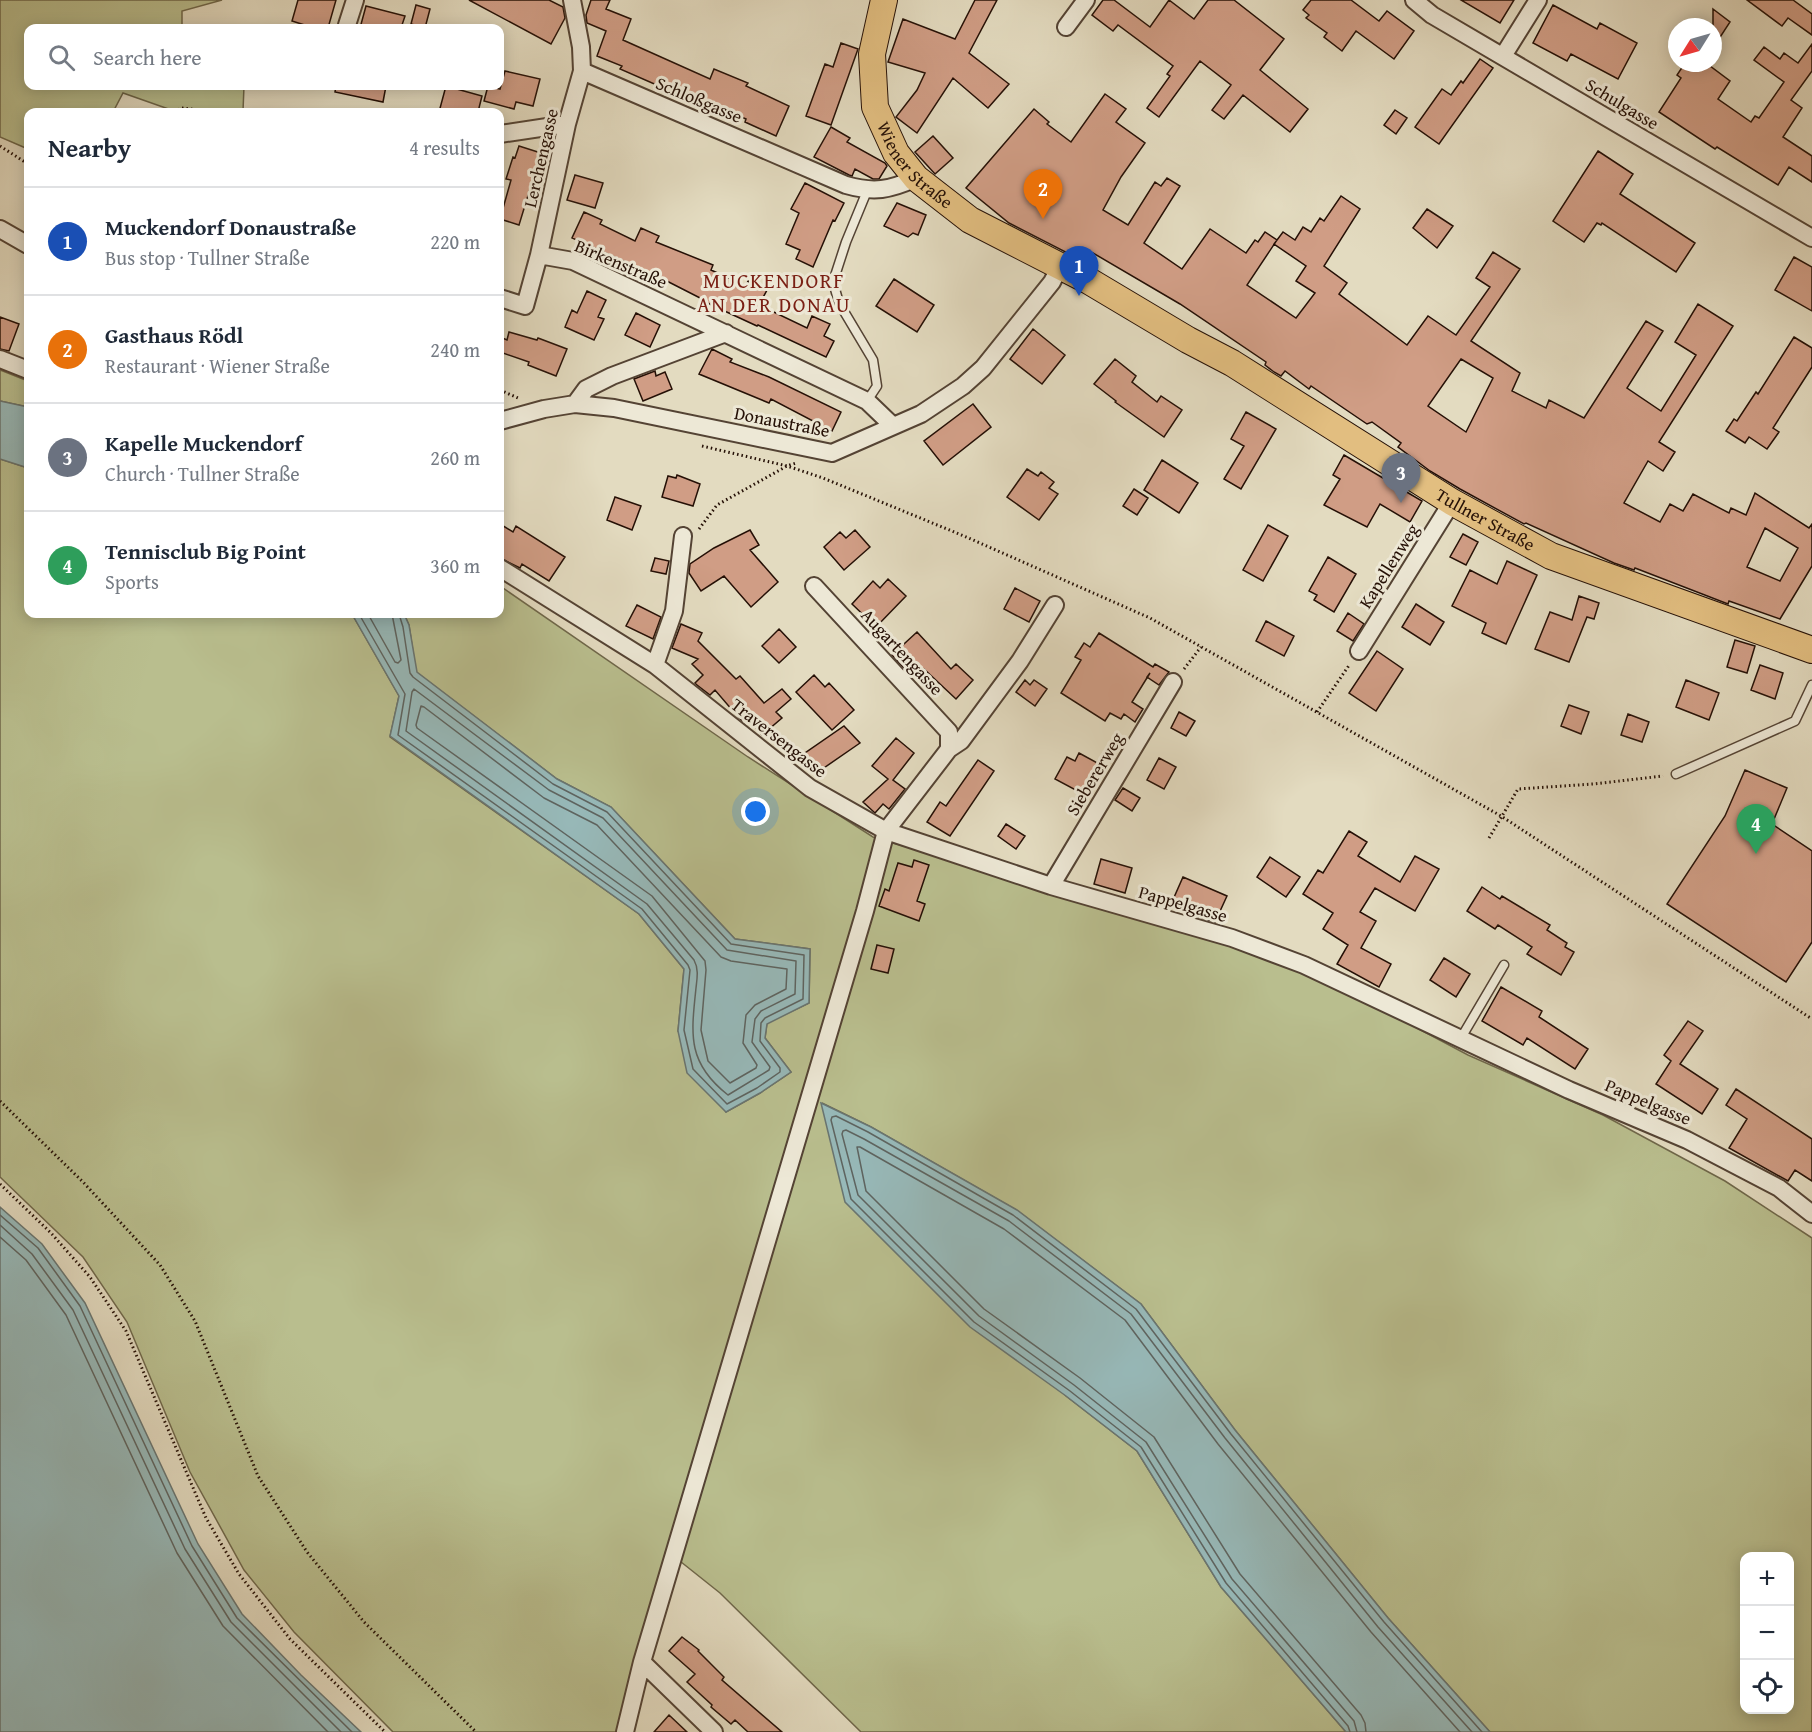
<!DOCTYPE html>
<html lang="en">
<head>
<meta charset="utf-8">
<style>
	body { margin:0; font-family:"Gentium Book Plus",serif; background:#f2f2f3; color:#1f2937 }
	.controls { position:absolute; right:18px; bottom:18px; display:grid; overflow:hidden; border-radius:12px; box-shadow:0 3px 15px #0003 }
	.controls button { width:54px; height:54px; display:grid; place-items:center; padding:0; border:0; border-bottom:2px solid #e0e1e3; background:#fff; color:#1f2937; font:30px sans-serif }
	.compass { position:absolute; left:1668px; top:18px; width:54px; height:54px; border-radius:50%; background:#fff; box-shadow:0 3px 15px #0003; rotate:233deg }
	.you { position:absolute; left:756px; top:812px; width:21px; height:21px; margin:-15px; border:4px solid #fff; border-radius:50%; background:#1a73e8; box-shadow:0 0 0 9px #1a73e833 }
	.badge { display:grid; place-items:center; width:39px; height:39px; border-radius:50%; background:#111827; color:#fff; font-size:20px; font-weight:700 }
	.pin { position:absolute; translate:-50% -50px; filter:drop-shadow(0 2px 3px #0008) }
	.pin::after { content:''; position:absolute; top:32px; width:21px; height:18px; background:inherit; clip-path:polygon(0 0,100% 0,50% 100%) }
	.list { margin:0; padding:0; list-style:none }
	h2 { display:flex; justify-content:space-between; align-items:center; height:78px; margin:0; padding:0 24px; font-size:26px }
	h2 small { font-size:20px; font-weight:400; color:#747a83 }
	.list li { display:grid; grid-template-columns:39px 1fr auto; gap:18px; align-items:center; box-sizing:border-box; height:108px; padding:0 24px; border-top:2px solid #e0e1e3 }
	.list b { display:block; font-size:22px; white-space:nowrap }
	.list p { margin:0; font-size:20px; white-space:nowrap; color:#747a83 }
	.list em { font-size:20px; font-style:normal; color:#747a83 }
	.icon { flex:none; width:33px; height:33px; fill:none; stroke:currentColor; stroke-width:2; stroke-linecap:round; stroke-linejoin:round }
	.map { position:relative; flex:none; width:1812px; height:1732px; overflow:hidden }
	.search { position:absolute; background:#fff; box-shadow:0 3px 15px #0003; left:24px; top:24px; width:480px; height:66px; display:flex; align-items:center; gap:15px; box-sizing:border-box; padding:0 21px; border-radius:12px; color:#747a83; font-size:22px }
	.panel { position:absolute; background:#fff; box-shadow:0 3px 15px #0003; left:24px; top:108px; width:480px; height:510px; border-radius:12px }
	.map>svg:first-child { display:block }
	.green { fill:#b9be8e; stroke:#6f674a; stroke-width:1.5; fill-rule:evenodd }
	.water { fill:#97b9b9; stroke:#697571; stroke-width:1.5 }
	.lines { fill:none; stroke-linecap:round; stroke-linejoin:round }
	.shore { stroke:#5e6460; stroke-width:1.5 }
	.building { fill:#d09d85; stroke:#251006; stroke-width:1.5; fill-rule:evenodd }
	.service-casing { stroke:#544334; stroke-width:11 }
	.minor-casing { stroke:#544334; stroke-width:20 }
	.primary-casing { stroke:#251006; stroke-width:28 }
	.path { stroke:#251006; stroke-width:3; stroke-dasharray:1.5 3; stroke-linecap:butt }
	.service { stroke:#ede8d6; stroke-width:8 }
	.minor { stroke:#ede8d6; stroke-width:16 }
	.primary { stroke:#e2be80; stroke-width:26 }
	.labels { text-anchor:middle; stroke-width:6; stroke-linejoin:round; paint-order:stroke }
	.street-label { font-size:18px; fill:#251006; stroke:#ede8d6 }
	.quarter-label { font-size:21px; letter-spacing:1.5px; fill:#7a1f14; stroke:#ede8d6 }
</style>
</head>
<body>
<div class="map">
<svg width="1812" height="1732" viewBox="0 0 1812 1732">
	<rect width="100%" height="100%" fill="#e3dbc0"/>
	<filter id="stains"><feTurbulence type="fractalNoise" baseFrequency=".00333" numOctaves="4"/><feColorMatrix values="0 0 0 0 .2 0 0 0 0 .09 0 0 0 0 .02 0 0 0 .5 -.17"/></filter>
	<radialGradient id="worn" r=".72"><stop offset=".6" stop-color="#630" stop-opacity="0"/><stop offset="1" stop-color="#630" stop-opacity=".3"/></radialGradient>
	<path class="green" d="M0,0H222L182,11V28H28V86H244L243,111L233,112H177L123,93L113,112H28V149L0,137Z
		M0,370L28,381V407L0,401Z
		M0,459L28,468V614H352L399,696L390,737L639,914L684,969L678,1031L726,1112L760,1093L791,1072L765,1038L767,1023L809,1003L810,949L735,939L611,807L557,779L416,672L409,625L404,614H500V586L748,757L873,837L1221,939L1349,992L1468,1055L1603,1115L1725,1181L1812,1238V1732H1490L1388,1618L1235,1430L1141,1304L1016,1210L871,1127L822,1103L1066,1396L1137,1451L1221,1587L1346,1732H861L720,1593L666,1550L617,1732H393L294,1632L244,1570L190,1472L127,1322L83,1257L0,1177ZM1744,1556H1790V1710H1744Z"/>
	<path class="water" d="M0,401L28,407V468L0,459Z
		M352,614H404L409,625L417,672L557,779L611,807L735,939L810,949L809,1003L767,1024L765,1038L791,1072L760,1093L726,1112L687,1073L678,1031L684,969L639,914L390,736L399,696Z
		M821,1103L871,1127L1017,1210L1141,1304L1235,1430L1388,1618L1490,1732H1346L1221,1587L1137,1451L1066,1396L970,1327L845,1202Z
		M0,1207L42,1244L85,1303L198,1544L242,1614L301,1675L361,1732H0Z"/>
	<g class="lines">
		<path class="shore" d="M359,614L405,694L398,735L642,909L688,965L690,970L684,1030L693,1069L727,1104L757,1088L780,1072V1068L760,1041L761,1023L765,1018L803,999L804,955L731,944L607,812L553,784L413,677L410,673L403,627L399,614
			M368,614L395,662L398,663L401,660L392,614
			M414,689L549,790L603,818L727,950L796,961L795,994L761,1011L755,1019L752,1042L770,1067L769,1070L728,1095C687,1063 691,1035 696,988C697,979 699,969 694,960L647,904L406,731L412,692Z
			M421,706L424,707L544,798L597,825L721,957L731,961L787,969L786,989L755,1005L746,1015L743,1043L757,1065L756,1068L730,1083L708,1061L701,1030L706,970L705,961L652,896L417,728L416,725Z
			M0,1215L38,1248L80,1306L192,1546L237,1618L352,1732
			M0,1225L32,1254L73,1310L185,1549L231,1622L341,1732
			M0,1237L26,1260L66,1315L177,1553L223,1626L328,1732
			M1350,1732L1348,1726L1226,1583L1141,1447L1070,1391L974,1322L851,1199L831,1120L832,1117L836,1116L868,1132L1013,1215L1136,1309L1231,1434L1384,1622L1482,1732
			M1357,1732L1354,1721L1232,1579L1146,1442L1074,1385L979,1316L858,1195L842,1134L843,1131L846,1130L864,1139L1009,1221L1131,1314L1225,1438L1378,1627L1472,1732
			M1366,1732L1365,1723L1361,1715L1240,1574L1154,1437L1080,1378L984,1309L866,1191L857,1147H860L1004,1229L1125,1320L1218,1444L1371,1632L1460,1732"/>
	</g>
	<path class="building" d="M298,0H336L328,28H314L292,21Z
		M469,0H549L563,7L565,18L551,44Z
		M591,0H610L606,9L631,19L623,40L710,79L714,69L748,83L746,86L789,106L776,136L745,122L746,119L692,96L691,99L659,86L620,69L622,66L597,56L606,31L587,23L586,15Z
		M975,0H997L969,53L1009,84L988,108L953,78L917,133L896,117L917,90L925,73L888,62L903,19L955,39Z
		M1103,0H1114L1150,27L1169,0L1194,19L1208,0H1234L1284,39L1260,70L1308,109L1290,132L1243,95L1224,119L1212,110L1231,85L1200,61L1159,117L1147,108L1170,76L1167,74L1173,66L1118,25L1113,31L1092,15Z
		M1311,0H1351L1379,21L1387,11L1414,31L1394,59L1356,31L1342,51L1324,37L1327,33L1306,18L1309,15L1303,10Z
		M1461,0H1514L1500,23Z
		M1747,0H1793L1812,14V35L1788,18L1782,26Z
		M416,5L430,9L425,28L411,24Z
		M1553,5L1597,29L1600,23L1637,43L1618,79L1571,54L1567,61L1533,43Z
		M366,6L405,16L401,28H360Z
		M1713,9L1730,22L1713,48Z
		M841,43L858,49L831,125L806,116L825,64L833,67Z
		M1812,44V71L1791,100L1802,108L1783,137L1812,156V182L1789,167L1778,185L1717,147L1715,149L1659,112L1681,78L1677,75L1685,63H1706L1730,81L1718,99L1751,122L1755,116L1759,118L1784,82L1754,60L1764,47L1780,59L1784,53L1798,63Z
		M1480,59L1493,68L1439,144L1415,127L1442,89L1451,95L1461,81L1463,83Z
		M505,71L540,79L533,106L516,102L514,109L484,101L488,86L500,89Z
		M336,86H386L383,102L335,92Z
		M446,86L482,96L478,112H439Z
		M1105,94L1126,109L1116,122L1145,143L1121,177L1103,210L1128,225L1155,182L1161,186L1167,178L1180,186L1144,243L1182,269L1210,229L1246,253L1255,240L1258,242L1265,232L1277,240L1247,285L1296,318L1315,293L1296,281L1306,266L1274,244L1283,232L1295,240L1303,227L1311,232L1320,218L1324,221L1341,196L1360,209L1324,266L1347,283L1339,294L1407,345L1428,316L1456,335L1490,287L1476,278L1493,252L1520,269L1471,341L1520,373L1512,391L1546,408L1549,400L1584,418L1646,321L1663,331L1627,388L1661,411L1696,355L1675,342L1698,304L1733,326L1659,442L1675,452L1663,471L1648,461L1624,503L1660,522L1670,504L1683,511L1693,494L1729,513L1731,508L1746,515L1755,493L1809,528L1812,524V566L1780,619L1729,601L1728,604L1635,568L1634,570L1614,563L1526,523L1524,524L1460,489L1430,471L1398,447L1401,443L1372,422L1367,424L1311,386L1309,389L1285,371L1281,376L1274,372L1265,365L1266,362L1180,304L1093,253L1087,263L1009,223L966,188L1034,109L1049,122L1047,124L1071,142ZM1461,359L1493,378L1466,432L1428,406ZM1765,528L1798,548L1780,581L1747,567Z
		M1395,110L1407,118L1396,134L1384,125Z
		M831,127L850,138L847,142L885,163L887,166L879,179H873L855,169L852,176L849,175L814,157Z
		M933,136L953,158L935,174L915,152Z
		M519,146L541,153L519,225L500,219L511,180L506,179L513,157L515,158Z
		M1598,151L1633,174L1620,194L1695,243L1676,272L1602,223L1601,225L1597,223L1584,242L1553,221Z
		M575,175L603,183L595,208L567,200Z
		M805,183L844,203L835,221L833,220L813,267L796,259L800,250L786,244L799,213L791,209Z
		M897,203L926,215L918,235L913,233L908,237L884,226Z
		M1427,209L1453,226L1437,248L1413,228Z
		M584,212L602,220L600,224L635,241L641,228L659,236L656,242L713,265L711,270L746,286L748,281L767,290L759,305L807,328L812,316L830,324L824,336L834,341L826,357L758,325L757,326L705,302L706,301L657,276L572,238Z
		M1794,257L1812,267V311L1775,290Z
		M894,279L934,305L917,332L876,306Z
		M587,291L606,300L598,317L604,319L594,340L565,327L572,310L577,313Z
		M636,313L660,325L650,347L625,335Z
		M0,317L19,324L9,351L0,349Z
		M1033,329L1065,355L1042,384L1010,359Z
		M509,332L537,340L538,338L567,349L556,376L528,365L529,362L500,352V337L507,340Z
		M1794,337L1812,348V367L1773,428L1779,432L1767,449L1749,437L1745,443L1726,431L1734,419L1737,421L1756,392L1758,394Z
		M712,349L732,359L730,362L769,377L841,412L832,431L771,399L769,403L699,374Z
		M1115,359L1136,376L1132,382L1157,402L1161,396L1182,410L1164,437L1115,402L1116,401L1094,384Z
		M655,371L656,376L665,372L672,389L643,401L634,379Z
		M973,404L991,427L943,465L924,441Z
		M1246,412L1276,429L1241,489L1224,479L1244,446L1231,439Z
		M1344,455L1422,501L1410,522L1380,504L1367,527L1324,505L1340,479L1333,475Z
		M1162,460L1198,483L1179,513L1144,490Z
		M1027,469L1038,476L1041,472L1054,482L1049,488L1058,494L1039,520L1007,497Z
		M677,475L700,484L693,506L662,497L668,476L676,478Z
		M1134,489L1148,498L1137,515L1123,506Z
		M615,497L641,506L632,530L607,520Z
		M500,524L513,532L516,526L565,557L549,581L522,564L520,568L500,558Z
		M1268,525L1288,536L1263,581L1243,570Z
		M750,530L759,545L750,550L778,582L751,607L724,576L701,591L689,573L690,564L714,548Z
		M855,530L870,547L844,570L824,547L840,532L846,538Z
		M1463,534L1478,542L1466,565L1450,557Z
		M1328,557L1356,574L1334,612L1314,600L1317,595L1309,591Z
		M655,558L669,561L666,574L651,571Z
		M1507,561L1537,575L1506,644L1482,633L1486,623L1452,606L1470,570L1497,584Z
		M888,579L906,596L876,627L852,604L873,581L880,588Z
		M1015,588L1040,601L1029,622L1004,609Z
		M1579,596L1599,603L1594,619L1587,617L1569,662L1535,649L1550,612L1572,620Z
		M1416,604L1444,622L1430,645L1402,627Z
		M637,605L661,617L653,639L626,626Z
		M1348,613L1364,624L1353,641L1337,631Z
		M1266,621L1294,636L1284,656L1256,641Z
		M681,624L702,633L698,641L736,679L740,676L764,703L782,689L791,699L776,712L782,718L762,735L747,718L743,721L739,718L715,690L710,695L697,685L695,683L703,675L692,664L698,659L672,648Z
		M779,629L796,647L779,663L762,646Z
		M917,632L951,669L956,664L973,680L956,699L924,669L920,673L911,664L905,669L892,655Z
		M1099,633L1153,667L1155,664L1169,672L1159,685L1147,677L1150,673L1132,702L1143,709L1135,722L1124,714L1121,719L1110,713L1105,721L1061,693L1081,660L1075,657L1084,643L1090,647Z
		M1735,640L1755,646L1747,673L1727,667Z
		M1377,651L1403,669L1376,711L1349,693Z
		M1760,665L1783,673L1775,699L1751,690Z
		M814,675L825,687L829,683L854,710L832,730L796,692Z
		M1025,680L1030,685L1034,680L1047,689L1035,706L1016,692Z
		M1686,680L1719,693L1709,720L1676,707Z
		M1569,705L1589,712L1581,734L1561,726Z
		M1179,712L1195,721L1186,736L1171,728Z
		M1628,714L1649,722L1642,742L1621,735Z
		M844,726L860,743L818,772L805,753Z
		M896,738L914,753L893,780L905,789L889,809L883,804L875,813L863,802L888,779L872,766Z
		M1079,753L1101,765L1085,795L1055,779L1067,757L1075,761Z
		M1159,758L1176,767L1164,789L1147,780Z
		M978,760L994,771L950,836L927,822L940,802L946,806Z
		M1745,770L1787,788L1772,824L1812,851V942L1786,982L1667,904L1725,816Z
		M1123,788L1140,798L1132,811L1115,800Z
		M1006,824L1025,836L1016,849L998,836Z
		M1349,831L1367,842L1358,856L1400,882L1415,856L1439,869L1415,911L1375,888L1360,912L1376,921L1361,948L1391,964L1379,987L1337,964L1348,945L1323,929L1333,913L1303,894L1318,870L1323,873Z
		M1270,857L1300,877L1286,897L1257,877Z
		M1101,859L1132,868L1125,893L1094,884Z
		M914,860L929,865L917,901L925,904L919,921L879,906L885,889L889,891L898,863L912,867Z
		M1183,877L1227,896L1215,922L1198,917L1199,915L1172,902Z
		M1482,887L1500,899L1502,896L1550,925L1547,930L1567,943L1565,947L1574,952L1561,975L1527,954L1532,947L1498,925L1495,929L1467,911Z
		M877,945L894,949L888,973L871,969Z
		M1444,958L1470,974L1456,997L1430,980Z
		M1501,987L1542,1011L1539,1017L1588,1049L1575,1069L1527,1038L1523,1045L1482,1021Z
		M1688,1021L1703,1031L1680,1064L1718,1089L1702,1114L1656,1084L1671,1061L1664,1055Z
		M1736,1089L1812,1139V1181L1795,1170L1788,1181L1729,1148L1747,1119L1726,1105Z
		M682,1637L699,1650L698,1651L724,1677L722,1680L782,1732H748L735,1720L731,1724L711,1707L712,1705L687,1682L695,1674L669,1651Z
		M669,1715L687,1732H654Z"/>
	<g class="lines">
		<g class="service-casing">
			<path id="service" d="M867,401L877,386L873,360L839,303L833,282L846,242L867,191
				M1676,774L1795,721L1812,685
				M1461,1038L1504,965"/>
		</g>
		<g class="minor-casing">
			<path id="minor" d="M572,0L581,47L582,71L846,185C874,193 890,190 916,178
				M1414,0L1432,15L1812,238
				M347,25L355,0
				M1066,27L1086,0
				M1503,56L1538,0
				M500,134L567,124
				M0,229L28,245
				M539,255L567,124L582,71
				M500,298L525,306L539,255L573,261L867,401L892,425
				M0,359L28,370
				M575,404L586,389L612,376L726,333
				M500,421L544,409L575,404L614,408L832,453L921,414L963,386L983,368L1052,282L1060,266
				M500,568L655,665L810,788L886,831L1051,886L1232,938L1304,965L1569,1090L1687,1140L1779,1188L1812,1214
				M1359,651L1452,502
				M655,665L674,611L683,536
				M949,749L961,741L1020,661L1055,605
				M1051,886L1173,682
				M642,1662L714,1732
				M625,1732L642,1662L865,911L886,831L949,749V732L814,586"/>
		</g>
		<g class="primary-casing">
			<g id="primary">
				<path id="s1" d="M884,0L872,54L875,107L896,153L916,178L970,220L1089,281L1188,340L1232,363L1452,502L1551,556L1812,650"/>
			</g>
		</g>
		<path class="path" d="M174,112L181,108L217,112
			M0,146L28,164
			M500,390L518,398
			M702,446L787,466L823,478L964,536L1150,618L1501,816L1812,1019
			M699,529L717,505L787,466L796,463
			M1184,669L1201,647
			M1317,712L1350,664
			M1489,838L1518,789L1593,784L1663,776
			M0,1101L83,1182L160,1265L195,1321L258,1476L307,1552L364,1622L476,1732
			M0,1184L51,1233L90,1277L126,1331L206,1518L239,1574L290,1639L385,1732"/>
		<use href="#service" class="service"/>
		<use href="#minor" class="minor"/>
		<use href="#primary" class="primary"/>
	</g>
	<g class="labels">
		<g class="street-label">
			<text transform="translate(699 100) rotate(23)" y="6">Schloßgasse</text>
			<text transform="translate(1622 104) rotate(31)" y="6">Schulgasse</text>
			<text transform="translate(541 158) rotate(-77)" y="6">Lerchengasse</text>
			<text dy="6" stroke="none"><textPath href="#s1" startOffset="180">Wiener Straße</textPath></text>
			<text transform="translate(621 264) rotate(23)" y="6">Birkenstraße</text>
			<text transform="translate(782 422) rotate(11)" y="6">Donaustraße</text>
			<text dy="6" stroke="none"><textPath href="#s1" startOffset="856">Tullner Straße</textPath></text>
			<text transform="translate(1389 566) rotate(-58)" y="6">Kapellenweg</text>
			<text transform="translate(902 652) rotate(47)" y="6">Augartengasse</text>
			<text transform="translate(779 738) rotate(38)" y="6">Traversengasse</text>
			<text transform="translate(1095 774) rotate(-59)" y="6">Siebererweg</text>
			<text transform="translate(1183 904) rotate(16)" y="6">Pappelgasse</text>
			<text transform="translate(1648 1102) rotate(23)" y="6">Pappelgasse</text>
		</g>
		<g class="quarter-label">
			<text x="774" y="288">MUCKENDORF<tspan x="774" dy="24">AN DER DONAU</tspan></text>
		</g>
	</g>
	<rect width="100%" height="100%" filter="url(#stains)"/>
	<rect width="100%" height="100%" fill="url(#worn)"/>
</svg>
<div class="controls">
<button>+</button>
<button>−</button>
<button><svg class="icon" aria-label="locate" viewBox="0 0 24 24"><circle cx="12" cy="12" r="6"/><path d="M12 2v4M12 18v4M2 12h4M18 12h4"/></svg></button>
</div>
<svg class="compass" viewBox="-18 -18 36 36"><path d="M0-13l5 13h-10z" fill="#e53935"/><path d="M0 13l5-13h-10z" fill="#747a83"/></svg>
<div class="you"></div>
<div class="pin badge" style="left:1079px;top:296px;background:#1a4fb4">1</div>
<div class="pin badge" style="left:1043px;top:219px;background:#e8710a">2</div>
<div class="pin badge" style="left:1401px;top:503px;background:#6b7280">3</div>
<div class="pin badge" style="left:1756px;top:854px;background:#2e9e5b">4</div>
<div class="search"><svg class="icon" aria-label="search" viewBox="0 0 24 24"><circle cx="10" cy="10" r="6"/><path d="M15 15l6 6"/></svg>Search here</div>
<section class="panel">
<h2>Nearby<small>4 results</small></h2>
<ul class="list">
<li><span class="badge" style="background:#1a4fb4">1</span><div><b>Muckendorf Donaustraße</b><p>Bus stop · Tullner Straße</p></div><em>220 m</em></li>
<li><span class="badge" style="background:#e8710a">2</span><div><b>Gasthaus Rödl</b><p>Restaurant · Wiener Straße</p></div><em>240 m</em></li>
<li><span class="badge" style="background:#6b7280">3</span><div><b>Kapelle Muckendorf</b><p>Church · Tullner Straße</p></div><em>260 m</em></li>
<li><span class="badge" style="background:#2e9e5b">4</span><div><b>Tennisclub Big Point</b><p>Sports</p></div><em>360 m</em></li>
</ul>
</section>
</div>
</body>
</html>
